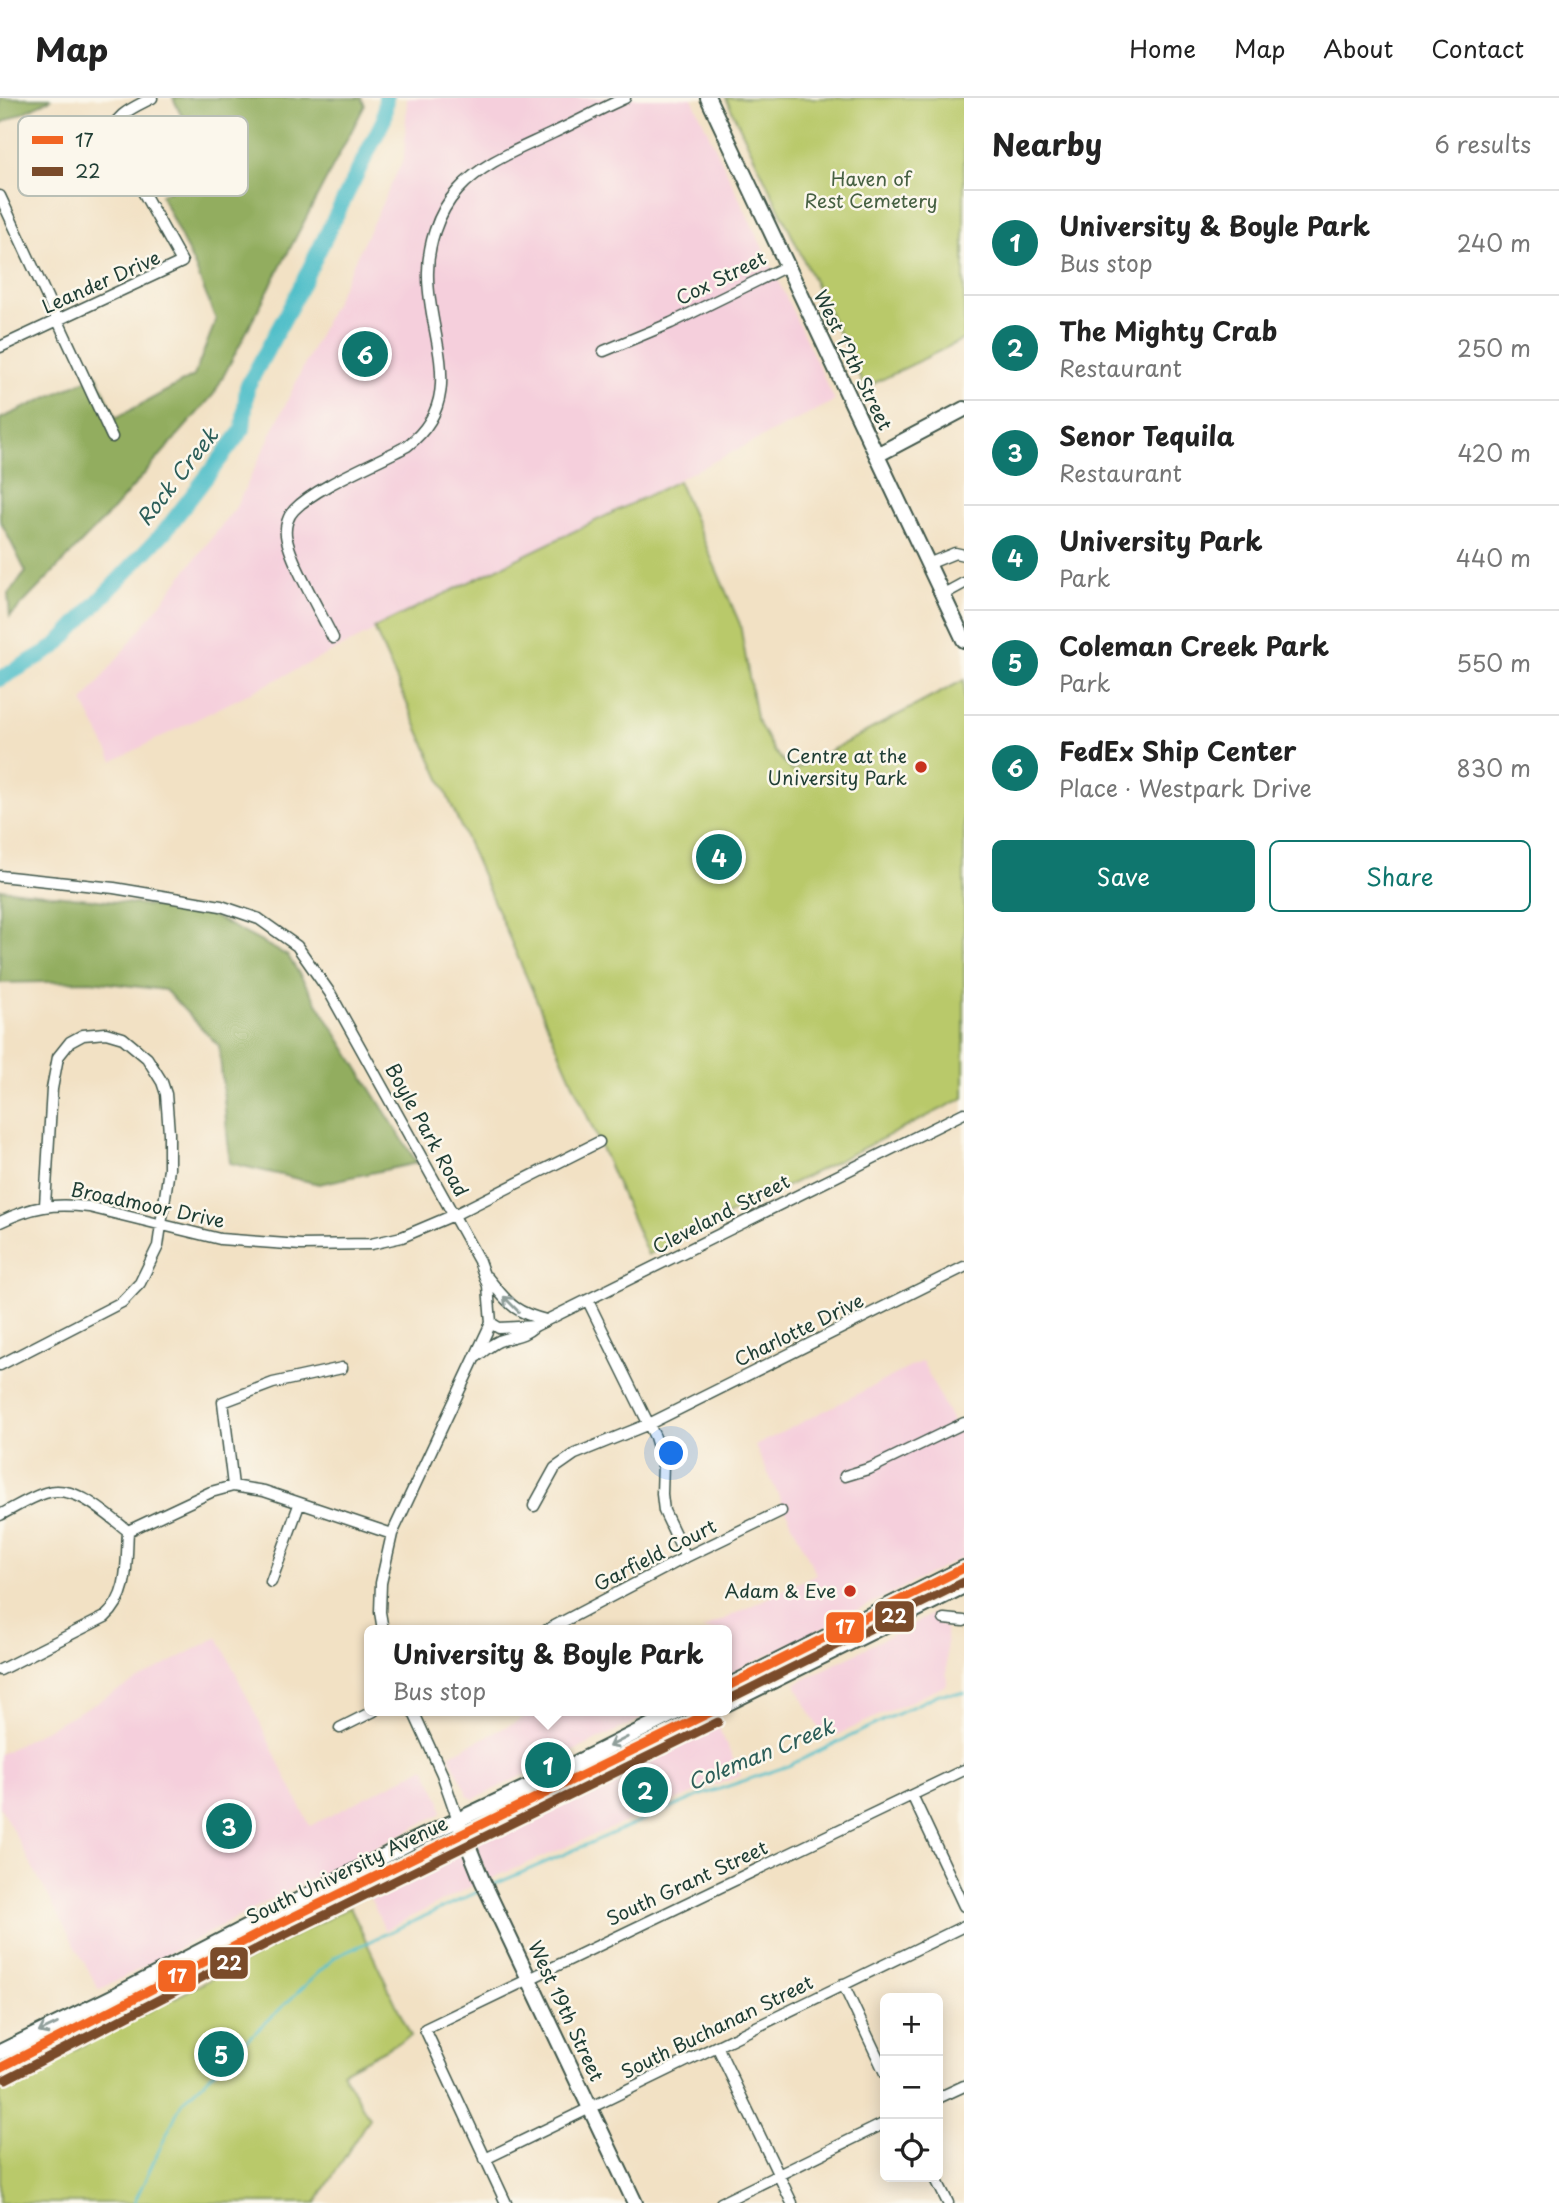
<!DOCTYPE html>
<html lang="en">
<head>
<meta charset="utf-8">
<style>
	body { margin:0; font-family:"Playpen Sans",sans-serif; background:#f2f2f2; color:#222 }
	.controls { position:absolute; right:21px; bottom:21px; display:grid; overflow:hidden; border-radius:10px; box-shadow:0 4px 18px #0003 }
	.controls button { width:63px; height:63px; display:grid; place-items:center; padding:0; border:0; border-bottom:2px solid #e0e0e0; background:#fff; color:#222; font:35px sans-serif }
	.you { position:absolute; left:672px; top:1356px; width:24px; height:24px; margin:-18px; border:5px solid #fff; border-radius:50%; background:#1a73e8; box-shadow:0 0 0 10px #1a73e833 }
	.badge { display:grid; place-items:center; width:46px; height:46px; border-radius:50%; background:#0f766e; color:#fff; font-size:23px; font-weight:700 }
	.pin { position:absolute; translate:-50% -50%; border:4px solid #fff; box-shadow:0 2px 7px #0006 }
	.popup { position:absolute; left:364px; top:1527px; width:368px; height:91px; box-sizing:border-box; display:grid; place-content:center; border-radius:10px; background:#fff; filter:drop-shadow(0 2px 5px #0005); font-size:23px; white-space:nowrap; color:#767676 }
	.popup b { font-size:26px; color:#222 }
	.popup::after { content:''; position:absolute; left:50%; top:100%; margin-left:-14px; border:14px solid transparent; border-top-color:#fff }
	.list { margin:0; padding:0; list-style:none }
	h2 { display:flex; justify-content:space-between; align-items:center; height:91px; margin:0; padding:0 28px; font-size:30px }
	h2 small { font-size:23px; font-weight:400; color:#767676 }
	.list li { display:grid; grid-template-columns:46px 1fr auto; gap:21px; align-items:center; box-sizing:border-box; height:105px; padding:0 28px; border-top:2px solid #e0e0e0 }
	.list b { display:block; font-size:26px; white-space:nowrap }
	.list p { margin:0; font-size:23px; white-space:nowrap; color:#767676 }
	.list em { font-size:23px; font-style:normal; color:#767676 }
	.actions { display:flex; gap:14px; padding:21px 28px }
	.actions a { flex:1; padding:16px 0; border:2px solid #0f766e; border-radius:10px; text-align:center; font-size:24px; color:#0f766e }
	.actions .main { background:#0f766e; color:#fff }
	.icon { flex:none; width:38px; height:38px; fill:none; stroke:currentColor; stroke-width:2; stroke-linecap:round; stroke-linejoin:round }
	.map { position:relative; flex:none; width:964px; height:2105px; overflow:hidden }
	header { display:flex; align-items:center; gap:42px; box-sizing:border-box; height:98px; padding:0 35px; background:#fff; border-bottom:2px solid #e0e0e0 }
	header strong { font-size:33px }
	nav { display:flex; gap:38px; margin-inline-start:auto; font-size:24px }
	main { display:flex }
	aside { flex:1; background:#fff }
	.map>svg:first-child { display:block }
	.built { fill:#f5cfdc }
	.green { fill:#b9c96b; stroke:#6c8350; stroke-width:2 }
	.forest { fill:#92ad5f; stroke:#58754a; stroke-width:2 }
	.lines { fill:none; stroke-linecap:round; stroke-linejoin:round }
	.stream { stroke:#51bfc9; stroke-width:2.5 }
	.river { stroke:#51bfc9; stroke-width:16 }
	.street-casing { stroke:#3f564a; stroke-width:13 }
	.secondary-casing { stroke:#3f564a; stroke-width:18 }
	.street { stroke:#fff; stroke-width:10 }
	.secondary { stroke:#fff; stroke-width:14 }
	.bus-1-casing { stroke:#fbf7ec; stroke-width:14 }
	.bus-2-casing { stroke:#fbf7ec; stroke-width:14 }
	.bus-1 { stroke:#f26522; stroke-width:9 }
	.bus-2 { stroke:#7a4b2a; stroke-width:9 }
	.oneway { stroke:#8f9e9a }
	.poi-dot { fill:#c8321e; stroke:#fbf7ec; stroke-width:2.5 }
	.labels { text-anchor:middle; stroke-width:5; stroke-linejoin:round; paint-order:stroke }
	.park-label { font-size:19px; fill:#466042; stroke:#fbf7ec }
	.street-label { font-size:19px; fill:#1f3d34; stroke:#fbf7ec }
	.poi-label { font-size:19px; fill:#1f3d34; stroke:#fbf7ec; text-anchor:end }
	.water-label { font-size:21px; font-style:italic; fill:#2c5e59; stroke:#fbf7ec }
	.key { fill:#fbf7ec; stroke:#b9bfb5; stroke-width:2 }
	.key-label { font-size:19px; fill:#1f3d34 }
	.line-badge { stroke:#fbf7ec; stroke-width:2.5 }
	.badge-label { font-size:19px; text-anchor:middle; font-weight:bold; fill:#fff }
</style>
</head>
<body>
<header>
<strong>Map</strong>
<nav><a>Home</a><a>Map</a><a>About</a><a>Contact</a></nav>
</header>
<main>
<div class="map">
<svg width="964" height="2105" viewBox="0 0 964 2105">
	<rect width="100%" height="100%" fill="#fbf7ec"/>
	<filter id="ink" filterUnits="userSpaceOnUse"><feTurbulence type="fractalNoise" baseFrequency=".0143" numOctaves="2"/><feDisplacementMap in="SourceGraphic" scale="14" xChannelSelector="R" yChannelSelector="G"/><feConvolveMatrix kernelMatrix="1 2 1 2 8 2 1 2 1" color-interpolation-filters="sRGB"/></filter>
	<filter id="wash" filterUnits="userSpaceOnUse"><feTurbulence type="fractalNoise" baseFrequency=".00686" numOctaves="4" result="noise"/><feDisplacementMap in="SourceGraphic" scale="28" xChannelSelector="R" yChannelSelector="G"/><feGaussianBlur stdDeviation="1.57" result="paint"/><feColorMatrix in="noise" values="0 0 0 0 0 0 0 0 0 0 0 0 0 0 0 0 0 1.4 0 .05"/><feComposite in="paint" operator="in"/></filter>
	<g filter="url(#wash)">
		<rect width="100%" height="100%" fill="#f2e1c4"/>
		<path class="built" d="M407,0H692L835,303L113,663L83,604L236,409L404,60Z
			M922,1263L955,1329L964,1325V1459L727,1578L726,1532H702L816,1476L755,1348Z
			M934,1515L938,1524L946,1530L947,1587L825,1642L795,1586Z
			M218,1539L310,1728L425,1669L441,1704L442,1715L347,1765L336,1768L99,1892L0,1709V1656Z
			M538,1613H658L474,1701L468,1698L449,1657Z
			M716,1624L741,1678L709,1689L488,1782L476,1749L479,1741L599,1684Z
			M458,1749L476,1786L385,1832L366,1791Z"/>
		<path class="green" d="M726,0H964V241L865,290Z
			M678,383L740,526L756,620L774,653L792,673L964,582V1000L648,1157L374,530Z
			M350,1809L411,1938L342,1974L369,2020L316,2105H0V1990Z"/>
		<path class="forest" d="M0,0H50L51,1L0,26Z
			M173,0H361L365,7L214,296L111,414L10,519L8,496L26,474L0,422V321L97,277L116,320L194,278L216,222L195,169L161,97L208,73Z
			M0,791L205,814L288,858L417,1065L319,1086L230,1065L219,948L165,892L91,883L0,885Z"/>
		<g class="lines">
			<path class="stream" d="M493,1787L699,1698L788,1668L939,1596L964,1595
				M134,2105L182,2004L335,1859L480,1793"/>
			<path class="river" d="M0,581L55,549L165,433L243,331L247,289L293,204L384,21L386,0"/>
		</g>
	</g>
	<g filter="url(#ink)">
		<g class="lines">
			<g class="street-casing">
				<path id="street" d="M0,98L112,339
					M0,249L182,164L112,38C112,17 135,9 152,0
					M604,253L671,225L787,168
					M928,466L955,455L964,457
					M942,497L964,485
					M333,540C321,515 289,461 286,437C285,428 288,418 294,412C317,388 376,365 407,348C468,301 429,241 428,180C427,149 437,115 458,92C483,64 520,51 553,35C577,24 600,11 625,0
					M0,778L114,790L221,808L259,821L297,848L330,895L479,1163L488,1188L491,1225L392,1436L381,1485L380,1514L383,1532
					M0,1124C33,1108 53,1105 89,1109L220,1141L301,1147L371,1146L402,1139L454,1117L599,1044
					M487,1179C508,1204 512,1214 546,1222
					M588,1203L655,1339L663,1365L662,1396L664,1413L686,1459
					M491,1225L499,1230L535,1228L964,1015
					M476,1259C484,1253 490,1247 499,1243C515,1237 521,1240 535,1228
					M0,1267L122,1204L140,1185L158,1148L169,1071V1035L166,996L162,984L147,960L123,940L106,935L83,937L70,944L58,959L52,991L45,1107
					M845,1378L871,1370L964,1325
					M233,1388L223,1304L273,1285L342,1270
					M534,1408L555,1370L575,1356L649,1326L964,1169
					M0,1417C14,1410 29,1400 45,1395C75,1385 106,1416 128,1433
					M128,1433L211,1394L233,1388L264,1393L392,1436
					M271,1484L299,1407
					M944,1521L964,1523
					M547,1532L686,1459L781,1413
					M0,1572L105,1519C130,1497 126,1463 128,1433
					M413,1613L442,1676L458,1722
					M340,1630L374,1613
					M912,1697L964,1808
					M843,1886L885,1975
					M717,1948L792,2105
					M938,2000L964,1988
					M485,2061L964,1828
					M935,2079L948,2105
					M506,2105L425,1931L964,1672
					M721,2105L885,2025"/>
			</g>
			<g class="secondary-casing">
				<path id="secondary" d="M708,0L964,542
					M877,357L964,311
					M726,1589L964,1470
					M726,1606L964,1488
					M461,1730L482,1782L635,2105
					M0,1954L112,1899L407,1746L536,1685L679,1613
					M0,1970L264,1833L713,1613"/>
			</g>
			<use href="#street" class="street"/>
			<use href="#secondary" class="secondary"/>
			<g class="bus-1-casing">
				<path id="bus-1" d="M726,1589L964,1470
					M0,1970L264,1833L713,1613"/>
			</g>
			<g class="bus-2-casing">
				<path id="bus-2" d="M731,1600L964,1484
					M6,1981L270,1844L718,1624"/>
			</g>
			<use href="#bus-1" class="bus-1"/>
			<use href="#bus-2" class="bus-2"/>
		</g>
		<defs><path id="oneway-shaft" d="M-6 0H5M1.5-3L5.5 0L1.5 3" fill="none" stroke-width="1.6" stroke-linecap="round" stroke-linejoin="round" transform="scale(1.75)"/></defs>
		<g class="oneway">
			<use href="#oneway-shaft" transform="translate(511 1206) rotate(-135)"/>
			<use href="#oneway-shaft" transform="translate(618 1644) rotate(153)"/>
			<use href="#oneway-shaft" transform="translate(48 1930) rotate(154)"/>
		</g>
	</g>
	<g class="poi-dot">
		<circle cx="921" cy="669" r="7"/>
		<circle cx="850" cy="1493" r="7"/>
	</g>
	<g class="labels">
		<g class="park-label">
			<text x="871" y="88">Haven of<tspan x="871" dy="22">Rest Cemetery</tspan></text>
		</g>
		<g class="street-label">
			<text transform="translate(721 180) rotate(-26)" y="7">Cox Street</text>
			<text transform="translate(101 184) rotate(-24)" y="7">Leander Drive</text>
			<text transform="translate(853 262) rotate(64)" y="7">West 12th Street</text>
			<text transform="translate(427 1032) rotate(61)" y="7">Boyle Park Road</text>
			<text transform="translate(148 1107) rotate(12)" y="7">Broadmoor Drive</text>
			<text transform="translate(721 1116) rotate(-27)" y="7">Cleveland Street</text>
			<text transform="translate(799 1232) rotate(-26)" y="7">Charlotte Drive</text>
			<text transform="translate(655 1457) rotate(-27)" y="7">Garfield Court</text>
			<text transform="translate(347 1772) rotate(-26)" y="7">South University Avenue</text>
			<text transform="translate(687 1785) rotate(-25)" y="7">South Grant Street</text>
			<text transform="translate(566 1913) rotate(65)" y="7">West 19th Street</text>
			<text transform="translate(717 1929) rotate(-26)" y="7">South Buchanan Street</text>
		</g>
		<g class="poi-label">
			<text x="907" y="665">Centre at the<tspan x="907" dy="22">University Park</tspan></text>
			<text x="836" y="1500">Adam &amp; Eve</text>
		</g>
		<g class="water-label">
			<text transform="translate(178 379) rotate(-52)" y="7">Rock Creek</text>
			<text transform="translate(761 1657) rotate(-22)" y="7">Coleman Creek</text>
		</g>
	</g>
	<rect x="18" y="18" width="230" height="80" rx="10" class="key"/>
	<rect x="32" y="38" width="31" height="8" fill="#f26522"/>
	<rect x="32" y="69" width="31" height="9" fill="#7a4b2a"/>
	<g class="key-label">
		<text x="75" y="49">17</text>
		<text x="75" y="80">22</text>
	</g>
	<g class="line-badge">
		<rect x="874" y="1502" width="41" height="33" rx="7" fill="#7a4b2a"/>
		<rect x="825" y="1513" width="40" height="33" rx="7" fill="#f26522"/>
		<rect x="209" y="1848" width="40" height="34" rx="7" fill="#7a4b2a"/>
		<rect x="157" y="1861" width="40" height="34" rx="7" fill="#f26522"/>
	</g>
	<g class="badge-label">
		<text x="894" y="1525">22</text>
		<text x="845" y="1536">17</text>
		<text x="229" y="1872">22</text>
		<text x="177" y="1885">17</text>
	</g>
</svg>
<div class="controls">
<button>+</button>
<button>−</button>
<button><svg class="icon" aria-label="locate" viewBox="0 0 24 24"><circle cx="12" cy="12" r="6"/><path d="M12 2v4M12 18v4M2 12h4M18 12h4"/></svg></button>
</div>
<div class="you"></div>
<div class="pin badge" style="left:548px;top:1667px">1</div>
<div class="popup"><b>University &amp; Boyle Park</b>Bus stop</div>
<div class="pin badge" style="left:645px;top:1692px">2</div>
<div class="pin badge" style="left:229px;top:1728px">3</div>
<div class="pin badge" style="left:719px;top:759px">4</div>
<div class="pin badge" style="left:221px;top:1956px">5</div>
<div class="pin badge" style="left:365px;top:256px">6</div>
</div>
<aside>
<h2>Nearby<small>6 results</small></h2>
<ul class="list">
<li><span class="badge">1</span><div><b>University &amp; Boyle Park</b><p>Bus stop</p></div><em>240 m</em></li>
<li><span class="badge">2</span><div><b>The Mighty Crab</b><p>Restaurant</p></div><em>250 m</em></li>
<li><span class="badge">3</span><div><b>Senor Tequila</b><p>Restaurant</p></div><em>420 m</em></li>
<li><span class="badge">4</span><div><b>University Park</b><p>Park</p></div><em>440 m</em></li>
<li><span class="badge">5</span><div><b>Coleman Creek Park</b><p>Park</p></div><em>550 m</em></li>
<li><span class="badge">6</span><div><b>FedEx Ship Center</b><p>Place · Westpark Drive</p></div><em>830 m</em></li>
</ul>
<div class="actions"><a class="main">Save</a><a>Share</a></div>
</aside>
</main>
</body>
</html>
